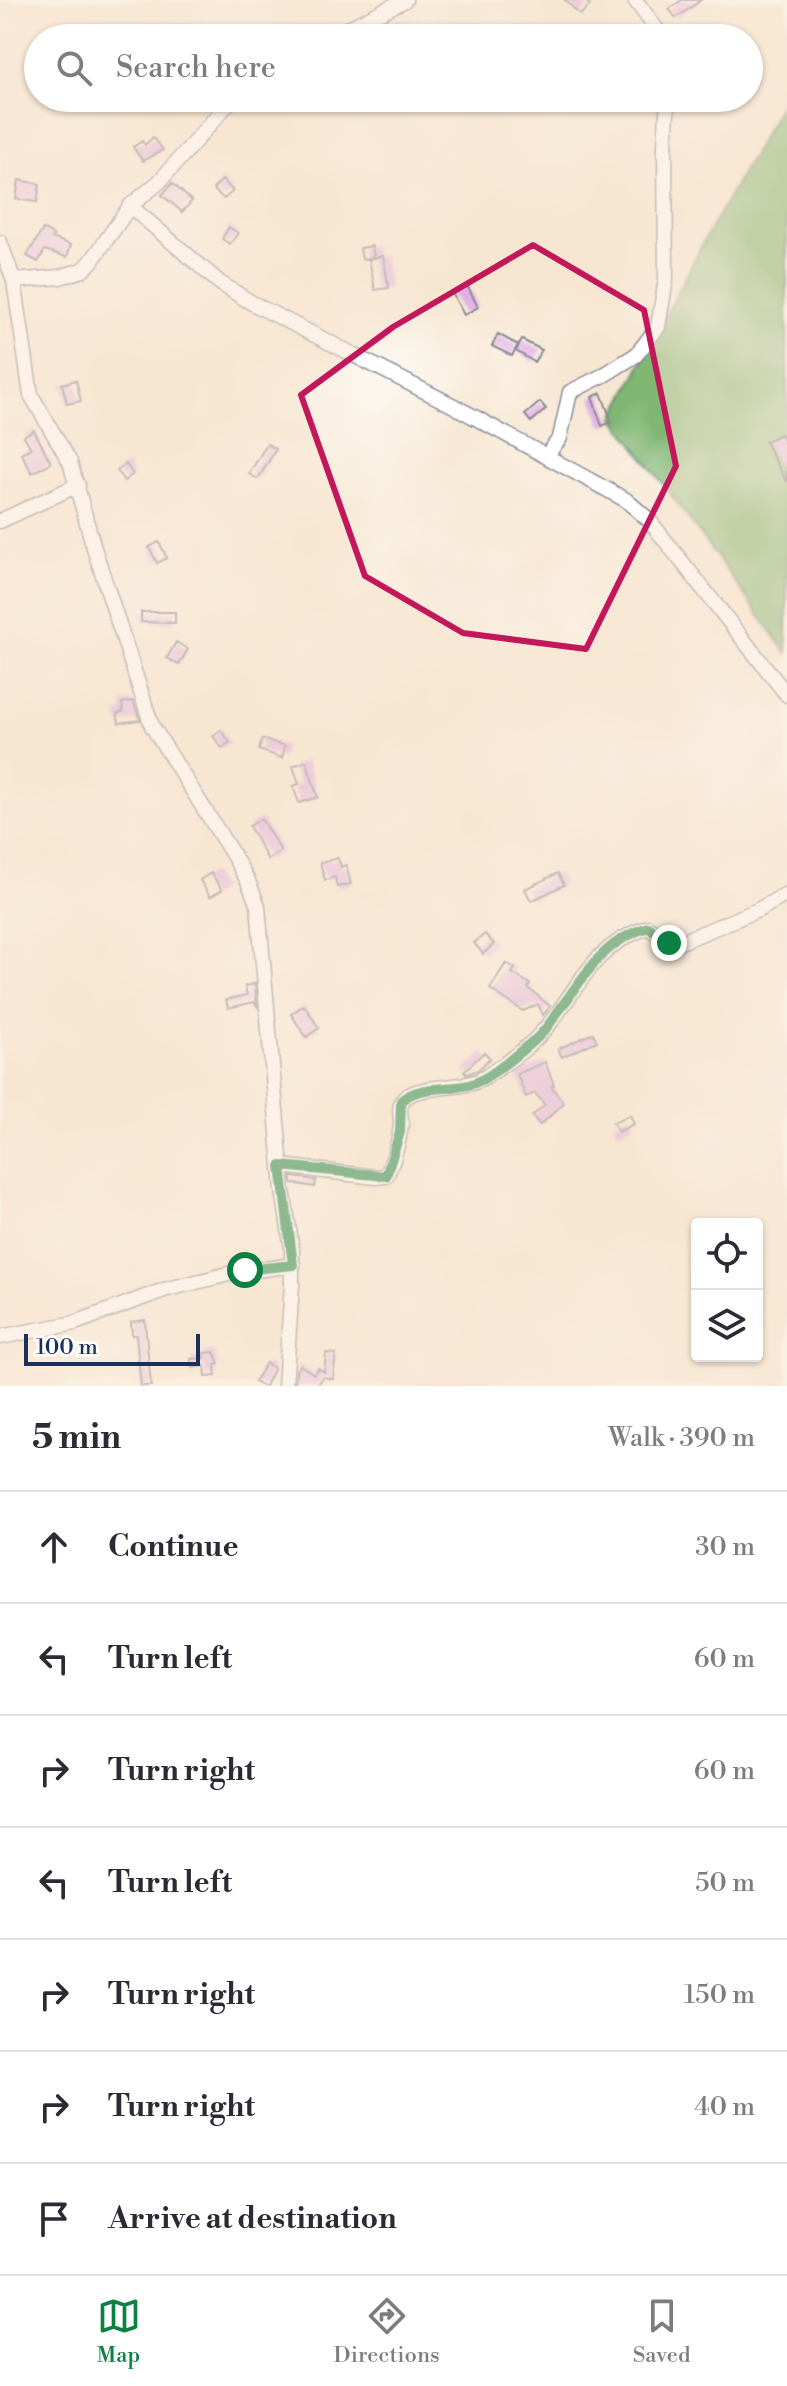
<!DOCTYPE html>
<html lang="en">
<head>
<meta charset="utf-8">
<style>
	body { margin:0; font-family:"Libre Bodoni",serif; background:#f7f7f7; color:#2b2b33 }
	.controls { position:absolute; right:24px; bottom:24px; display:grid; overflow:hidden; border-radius:8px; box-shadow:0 2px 6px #0004 }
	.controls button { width:72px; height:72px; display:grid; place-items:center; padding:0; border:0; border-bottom:2px solid #e1e1e2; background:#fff; color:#2b2b33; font:40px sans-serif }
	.scale { position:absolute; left:24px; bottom:20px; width:176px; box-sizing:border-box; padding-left:8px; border:4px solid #1b2f5e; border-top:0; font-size:22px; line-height:28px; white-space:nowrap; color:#1b2f5e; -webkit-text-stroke:6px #fdfcf7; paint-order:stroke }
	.stop { position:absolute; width:24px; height:24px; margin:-18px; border:6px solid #0b8043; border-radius:50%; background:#fff }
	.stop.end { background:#0b8043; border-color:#fff; box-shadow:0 2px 8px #0008 }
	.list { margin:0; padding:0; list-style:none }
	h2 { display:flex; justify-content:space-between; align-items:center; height:104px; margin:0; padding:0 32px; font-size:34px }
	h2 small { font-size:26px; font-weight:400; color:#7c7c81 }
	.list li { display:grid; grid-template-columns:52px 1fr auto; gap:24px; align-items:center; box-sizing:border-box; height:112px; padding:0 32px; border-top:2px solid #e1e1e2 }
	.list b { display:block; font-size:30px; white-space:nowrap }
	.list em { font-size:26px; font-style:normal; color:#7c7c81 }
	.icon { flex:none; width:44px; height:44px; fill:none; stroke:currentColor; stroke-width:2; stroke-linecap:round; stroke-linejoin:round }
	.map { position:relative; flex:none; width:787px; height:1386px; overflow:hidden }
	.search { position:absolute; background:#fff; box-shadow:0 2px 6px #0004; left:24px; right:24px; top:24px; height:88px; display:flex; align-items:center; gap:20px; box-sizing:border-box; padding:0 28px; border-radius:44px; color:#7c7c81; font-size:30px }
	.sheet { height:888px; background:#fff }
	nav { display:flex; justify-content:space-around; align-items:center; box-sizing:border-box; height:112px; border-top:2px solid #e1e1e2; background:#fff; font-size:22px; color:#7c7c81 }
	nav a { display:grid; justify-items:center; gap:4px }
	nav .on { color:#0b8043 }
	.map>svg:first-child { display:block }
	.forest { fill:#7fb672; stroke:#4d7268; stroke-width:2 }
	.building { fill:#e0afe4 }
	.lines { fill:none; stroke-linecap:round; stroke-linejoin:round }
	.minor-casing { stroke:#898a98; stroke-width:17 }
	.minor { stroke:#fff; stroke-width:14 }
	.route { stroke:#0b8043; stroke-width:10 }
	.marked { fill:none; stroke:#c2185b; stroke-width:6; stroke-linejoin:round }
</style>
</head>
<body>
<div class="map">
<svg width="787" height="1386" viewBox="0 0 787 1386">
	<rect width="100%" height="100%" fill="#fdfcf7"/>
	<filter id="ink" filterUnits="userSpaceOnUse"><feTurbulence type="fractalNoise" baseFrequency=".0125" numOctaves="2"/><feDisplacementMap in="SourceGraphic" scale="16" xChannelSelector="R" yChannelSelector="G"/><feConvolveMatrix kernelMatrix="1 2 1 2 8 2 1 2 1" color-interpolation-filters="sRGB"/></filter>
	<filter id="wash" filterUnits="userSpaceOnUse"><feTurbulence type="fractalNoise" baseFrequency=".006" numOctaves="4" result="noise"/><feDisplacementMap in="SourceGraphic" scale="32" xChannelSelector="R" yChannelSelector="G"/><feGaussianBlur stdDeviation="1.8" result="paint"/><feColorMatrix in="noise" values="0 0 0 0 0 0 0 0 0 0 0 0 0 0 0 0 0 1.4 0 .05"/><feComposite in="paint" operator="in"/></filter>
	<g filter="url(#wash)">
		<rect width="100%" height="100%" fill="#f7e6d1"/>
		<path class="forest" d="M787,93V653L614,417L706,237Z"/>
		<g id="blocks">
			<path class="building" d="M565,0H585L590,5L580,15Z
				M682,0H701L676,18L669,9Z
				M397,21L403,38H390L386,25Z
				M153,137L163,150L143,161L133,147L142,141L145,145Z
				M19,180L40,184L37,202L16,199Z
				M222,180L233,191L224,199L213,189Z
				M172,183L192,201L182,212L162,195Z
				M229,227L238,233L230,244L222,239Z
				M43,229L54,236L52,238L71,245L67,257L45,250L38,262L27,256Z
				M372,246L374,257L362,259L360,248Z
				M383,256L389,288L375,290L369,259Z
				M467,285L478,307L464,315L452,293Z
				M498,334L518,345L512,356L492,346Z
				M522,340L542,350L534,362L516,351Z
				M76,380L81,401L67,404L62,384Z
				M601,393L612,422L602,426L592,397Z
				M540,402L546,409L531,422L525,415Z
				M34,430L51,463L32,473L21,453L31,448L24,436Z
				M780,434L787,448V482L765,442Z
				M267,444L276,449L258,479L249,474Z
				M126,464L133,474L124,481L117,471Z
				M159,542L167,558L157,563L149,547Z
				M141,612H175V623L141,622Z
				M176,642L188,649L179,665L167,658Z
				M133,701L140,720L119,723L117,713L123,712L122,703Z
				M221,730L230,742L222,748L213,736Z
				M262,739L285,746L282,758L259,750Z
				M306,761L318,797L299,803L293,786L299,784L293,766Z
				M261,819L281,851L268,860L249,826Z
				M338,858L341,867L346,865L351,884L337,887L335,877L325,880L320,863Z
				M211,873L222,890L210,897L200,880Z
				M558,873L564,885L531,901L525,889Z
				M485,934L494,944L483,954L474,943Z
				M506,963L515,968L512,973L530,984L528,988L550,1006L543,1015L538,1004L523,1011L490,989Z
				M255,984L257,1006L254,1002L228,1008L226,1000L247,995L245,986Z
				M304,1005L319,1028L306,1037L291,1014Z
				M593,1033L597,1041L562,1057L558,1049Z
				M484,1052L490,1058L478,1070L467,1074L464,1071Z
				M545,1062L554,1085L551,1086L564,1103L540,1125L532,1116L545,1105L535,1093L526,1097L517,1074Z
				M630,1115L634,1124L618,1132L613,1123Z
				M292,1177L316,1180L315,1187L292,1183Z
				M145,1320L146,1333L151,1386H141L136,1335H132L131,1322Z
				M214,1352L219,1364L215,1365L216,1376L206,1377L205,1366L192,1368L191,1359L205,1358L204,1353Z
				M326,1353L336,1354L333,1379L323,1377L317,1386H295L296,1371L300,1365L314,1374L318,1368L324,1372Z
				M266,1363L274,1368L265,1386H262L254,1382Z"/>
		</g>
	</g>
	<g filter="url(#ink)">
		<use href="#blocks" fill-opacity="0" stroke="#898a98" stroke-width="2"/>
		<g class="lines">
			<g class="minor-casing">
				<path id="minor" d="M635,0L663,38
					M328,38L405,0
					M130,206L220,283L252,303L454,406L626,500L649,520L787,695
					M0,242L14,281L31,395L70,462L94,548L152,726L233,855L248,881L258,906L283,1190L292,1250V1285L285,1386
					M14,281L60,277L83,270L91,262L130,206L159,182L233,98
					M546,456L560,438L570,392L604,375L636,355L658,327L666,279L665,145L668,98
					M0,521L78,485
					M281,1166L376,1177L386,1176C393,1162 400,1139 401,1123C401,1116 398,1105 403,1100C416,1083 464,1091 484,1078C505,1064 530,1047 546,1028C581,986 591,947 648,927L669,943L676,944L758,910L787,894
					M0,1337L75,1323L164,1290L229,1274L293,1265"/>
			</g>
			<use href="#minor" class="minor"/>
		</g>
	</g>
	<g class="lines" filter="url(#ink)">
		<path class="route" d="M245,1270L293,1265L281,1166L386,1176L400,1132L401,1101C419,1084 450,1091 472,1084C492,1078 520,1051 537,1038C546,1030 553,1019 560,1009C587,973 602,942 648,927L669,943"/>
	</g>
	<path d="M0 0H787V1386H0ZM533,245L644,310L676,466L586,649L463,633L365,576L301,395L393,327Z" fill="#f7e6d1" fill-opacity=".55" fill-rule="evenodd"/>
	<path class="marked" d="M533,245L644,310L676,466L586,649L463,633L365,576L301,395L393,327Z"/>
</svg>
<div class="controls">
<button><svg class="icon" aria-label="locate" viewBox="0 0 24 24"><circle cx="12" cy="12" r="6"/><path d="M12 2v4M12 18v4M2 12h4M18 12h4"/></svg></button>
<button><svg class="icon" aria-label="layers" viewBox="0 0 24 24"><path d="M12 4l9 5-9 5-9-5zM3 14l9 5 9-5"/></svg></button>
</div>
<div class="scale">100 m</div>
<div class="stop" style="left:245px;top:1270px"></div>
<div class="stop end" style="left:669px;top:943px"></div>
<div class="search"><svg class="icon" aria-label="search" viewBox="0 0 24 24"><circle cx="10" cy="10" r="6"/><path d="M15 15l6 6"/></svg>Search here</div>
</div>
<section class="sheet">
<h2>5 min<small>Walk · 390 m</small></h2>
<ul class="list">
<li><svg class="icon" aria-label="ahead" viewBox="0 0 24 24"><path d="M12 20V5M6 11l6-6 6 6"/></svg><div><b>Continue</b></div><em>30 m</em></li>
<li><svg class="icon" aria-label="left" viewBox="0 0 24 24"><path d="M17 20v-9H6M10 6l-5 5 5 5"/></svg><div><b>Turn left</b></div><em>60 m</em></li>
<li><svg class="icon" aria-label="right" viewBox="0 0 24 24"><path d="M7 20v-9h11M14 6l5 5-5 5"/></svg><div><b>Turn right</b></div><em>60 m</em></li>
<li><svg class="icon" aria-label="left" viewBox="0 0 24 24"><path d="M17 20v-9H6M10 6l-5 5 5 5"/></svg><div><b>Turn left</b></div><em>50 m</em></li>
<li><svg class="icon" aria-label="right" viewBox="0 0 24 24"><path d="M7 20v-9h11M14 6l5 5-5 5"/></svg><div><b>Turn right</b></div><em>150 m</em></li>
<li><svg class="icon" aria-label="right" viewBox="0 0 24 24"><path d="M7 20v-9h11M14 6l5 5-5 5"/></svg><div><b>Turn right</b></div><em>40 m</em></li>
<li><svg class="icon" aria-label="arrive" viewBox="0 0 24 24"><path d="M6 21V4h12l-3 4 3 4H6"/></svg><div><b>Arrive at destination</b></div></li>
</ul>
</section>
<nav>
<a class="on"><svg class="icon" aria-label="map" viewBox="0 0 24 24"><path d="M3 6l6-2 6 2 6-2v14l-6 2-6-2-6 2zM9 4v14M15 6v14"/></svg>Map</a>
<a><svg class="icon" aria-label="directions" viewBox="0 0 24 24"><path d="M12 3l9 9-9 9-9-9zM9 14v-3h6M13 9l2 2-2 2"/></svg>Directions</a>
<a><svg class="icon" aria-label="saved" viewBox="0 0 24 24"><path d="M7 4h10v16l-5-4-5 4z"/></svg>Saved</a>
</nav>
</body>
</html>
